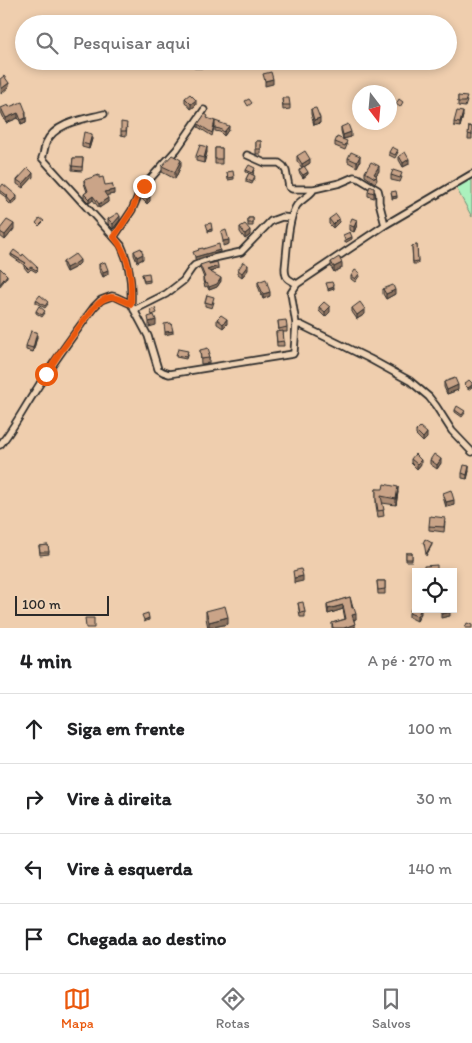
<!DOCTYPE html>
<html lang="pt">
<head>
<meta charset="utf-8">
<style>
	body { margin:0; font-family:Itim,sans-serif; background:#f6f6f6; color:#202124 }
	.controls { position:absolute; right:15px; bottom:15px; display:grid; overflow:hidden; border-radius:0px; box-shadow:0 2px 8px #0003 }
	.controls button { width:45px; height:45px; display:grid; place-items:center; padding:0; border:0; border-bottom:1px solid #e0e0e0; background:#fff; color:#202124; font:25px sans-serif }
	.compass { position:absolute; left:352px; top:85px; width:45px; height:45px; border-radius:50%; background:#fff; box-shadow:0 2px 8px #0003; rotate:164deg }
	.scale { position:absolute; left:15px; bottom:12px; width:94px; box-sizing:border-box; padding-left:5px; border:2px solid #2b2b2b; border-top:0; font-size:14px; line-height:18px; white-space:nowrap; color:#2b2b2b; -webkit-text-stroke:4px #f0d4b6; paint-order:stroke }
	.stop { position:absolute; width:15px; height:15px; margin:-11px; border:4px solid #ea580c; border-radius:50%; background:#fff }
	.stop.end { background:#ea580c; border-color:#fff; box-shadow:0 1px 5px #0008 }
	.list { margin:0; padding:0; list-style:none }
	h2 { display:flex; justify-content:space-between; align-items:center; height:65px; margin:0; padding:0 20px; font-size:21px }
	h2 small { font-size:16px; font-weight:400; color:#757577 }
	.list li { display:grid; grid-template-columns:32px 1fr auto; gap:15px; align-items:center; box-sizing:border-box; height:70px; padding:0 20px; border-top:1px solid #e0e0e0 }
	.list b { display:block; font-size:19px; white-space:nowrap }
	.list em { font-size:16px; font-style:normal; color:#757577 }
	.icon { flex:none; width:28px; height:28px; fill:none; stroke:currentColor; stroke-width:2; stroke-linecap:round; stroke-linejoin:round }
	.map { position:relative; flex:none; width:472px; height:628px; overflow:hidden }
	.search { position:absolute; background:#fff; box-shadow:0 2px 8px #0003; left:15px; right:15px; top:15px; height:55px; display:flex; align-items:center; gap:12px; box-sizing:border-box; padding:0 18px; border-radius:28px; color:#757577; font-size:19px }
	.sheet { height:345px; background:#fff }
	nav { display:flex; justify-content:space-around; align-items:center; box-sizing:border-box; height:70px; border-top:1px solid #e0e0e0; background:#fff; font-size:14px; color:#757577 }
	nav a { display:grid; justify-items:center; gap:2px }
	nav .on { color:#ea580c }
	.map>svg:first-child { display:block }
	.green { fill:#abf1bd; stroke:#6b8e74 }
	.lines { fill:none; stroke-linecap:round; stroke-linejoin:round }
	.minor-casing { stroke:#2b2b2b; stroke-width:9 }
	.minor { stroke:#f0d4b6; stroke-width:5.5 }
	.wall { fill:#ae8d75; stroke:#2b2b2b }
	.shaded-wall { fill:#8d735f; stroke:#2b2b2b }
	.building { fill:#caa488; stroke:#2b2b2b }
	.route { stroke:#ea580c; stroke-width:6 }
</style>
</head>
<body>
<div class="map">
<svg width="472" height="628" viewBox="0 0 472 628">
	<rect width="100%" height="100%" fill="#efceae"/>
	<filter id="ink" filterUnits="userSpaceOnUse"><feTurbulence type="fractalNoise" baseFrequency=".02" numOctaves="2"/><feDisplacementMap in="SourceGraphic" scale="10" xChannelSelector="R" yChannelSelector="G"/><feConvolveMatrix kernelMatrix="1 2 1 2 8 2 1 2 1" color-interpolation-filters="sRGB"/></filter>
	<g filter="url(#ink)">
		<path class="green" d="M472,174V217L454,184Z"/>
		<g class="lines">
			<g class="minor-casing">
				<path id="minor" d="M104,114C85,119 55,122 46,143C44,148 44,154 42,158L121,245C130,264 132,284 131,304
					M247,155L265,163H279L283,166L286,171L289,187L292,189H314L340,183L354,177L358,178L378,190L379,194V202L385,225
					M114,237L132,210L141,189L177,149L204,110
					M297,284C288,279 285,279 285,268C287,252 288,217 297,205C303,198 310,196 314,189
					M134,310L166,294L183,281L192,268L195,265L214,258L241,252L271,221L282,217L291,218
					M296,324L291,293L297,284L385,225L472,174
					M0,445C14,428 24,408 36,390C54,361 74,334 94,307L101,300L112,296L116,297L131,304L148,336L158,369L163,372L169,374L293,354L294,352L296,324L301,325L370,359L410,381L429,397L436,406L452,431L472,452"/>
			</g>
			<use href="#minor" class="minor"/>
		</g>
		<path class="wall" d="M194,61H202V68H194Z
			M458,96L467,101L465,107L458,106Z
			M185,98L196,105L191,109L185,102Z
			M282,98L290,105V109L283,110Z
			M9,107L26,112V122L21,124L19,119L18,118L6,123L1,112V108Z
			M311,109L320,123L314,125L311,114Z
			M463,116L460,127L454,126V122Z
			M208,119L229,129L224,136L220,132L215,131V124L212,136L198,127V124Z
			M469,126L472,127V139H468Z
			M127,127L126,136L121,135V131Z
			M341,127L351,137L343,139L347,145L345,150L335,146V142L343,139L341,131Z
			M92,139L89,149L82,147V143Z
			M256,141H261V154H256Z
			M215,148H222V164H215Z
			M207,152L204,163L196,161V156Z
			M389,152H398L395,158L389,155Z
			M297,156L310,163L304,167L308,174L303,178L299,172V170L302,168L297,161Z
			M399,156L409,164L403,167L399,160Z
			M73,158H83L82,171L72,170Z
			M348,158L360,161L357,167L348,162Z
			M162,166H181L175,179L162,172Z
			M246,170H255L253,175L255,178L252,184L246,182V179L249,173L246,172Z
			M379,171L376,175L377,180L375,183L365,176V172Z
			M227,172L234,177V179L228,180Z
			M391,175L402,177L400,182L391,180Z
			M33,177L23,188L17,184V180Z
			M99,178L105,185L114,194L106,195L108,202L99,208L93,200L89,203L84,198V194L87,192L84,183V180Z
			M0,188L17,200L11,205L7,201V198L0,193Z
			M374,188V198L368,196V191Z
			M142,194L150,201L147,204L142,199Z
			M248,218H253V226H248Z
			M108,219L120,220L113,229L108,224Z
			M329,219L339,222L333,228L329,224Z
			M349,225H357L354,232L349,230Z
			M240,227L250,235L245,239L240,232Z
			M0,229H14L5,240L0,236Z
			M417,245L418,264H413L412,246Z
			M134,251L143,259L137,262L134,255Z
			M11,254L38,270L36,272L31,269L28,272L24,267V265L11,256Z
			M63,262L80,263L76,267L66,272L63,266Z
			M331,262L342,268L334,272L331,267Z
			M99,264L108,274L103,277L99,269Z
			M209,264L218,269L211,272L221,281L217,287L209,290L207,286L205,287L203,281V278H204L200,268V265Z
			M238,270H248L242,277L238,274Z
			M142,274L150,280V282L144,283Z
			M360,275L355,282L351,279V276Z
			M258,282L270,296L263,299L258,286Z
			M383,289L395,294L386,299L383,294Z
			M36,300L48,304L45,308L36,303Z
			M205,302H214L212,308L205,306Z
			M319,307L330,312L325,317L319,311Z
			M352,308L365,314L357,319L352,312Z
			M36,311L45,313L42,317L36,313Z
			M217,319L227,324L223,328L217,324Z
			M278,321L287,327V332H283L284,346H277L276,332H279Z
			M37,337L33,352L26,350V346Z
			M200,350L210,359H209V363L201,364Z
			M188,353L186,359L176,357V355Z
			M444,382L458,390L447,394L444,387Z
			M455,410L465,413L462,417L455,412Z
			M416,431L427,438L423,442L416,435Z
			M411,459L421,464L417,469L411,463Z
			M430,460L441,463L437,469L430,464Z
			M469,471L467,479L462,478V473Z
			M376,489L398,492L396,505L382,503L384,516L378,517L376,505Z
			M443,493L454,505L446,507L443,497Z
			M445,522L444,532L429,530V526Z
			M48,545L49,554L40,555L39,546Z
			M406,553H412V561H406Z
			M377,581H385V594H378Z
			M350,597L356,619H354L355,628H332V623L345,619L343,609L328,614L327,608V604Z
			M298,603L305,612V617H300Z
			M206,611L228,624L208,628L206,618Z
			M409,613H421L417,621L409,617Z"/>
		<path class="shaded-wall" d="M273,79V84L265,86V81Z
			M9,83V87L1,94V89Z
			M196,100V105L191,109V104Z
			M463,112V116L460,127V123Z
			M18,113V118L6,123V118Z
			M26,118V122L21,124V120Z
			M320,118V123L314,125V120Z
			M229,126V129L224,136V132Z
			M351,132V137L343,139V135Z
			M92,134V139L89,149V145Z
			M207,147V152L204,163V158Z
			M360,156V161L357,167V162Z
			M310,159V163L302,168V164Z
			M409,159V164L403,167V163Z
			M181,160V166L175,179V172Z
			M379,166V171L374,178V174Z
			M308,172V174L303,178V175Z
			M33,173V177L23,188V184Z
			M114,190V194L104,196V192Z
			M17,196V200L11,205V202Z
			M93,196V200L89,203V199Z
			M150,196V201L147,204V200Z
			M397,196V198L392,199V197Z
			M108,198V202L99,208V204Z
			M120,216V220L113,229V224Z
			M339,218V222L333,228V224Z
			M357,220V225L354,232V227Z
			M14,224V229L5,240V235Z
			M212,229V231L208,232V230Z
			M250,230V235L245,239V234Z
			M352,237V239L345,243V240Z
			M229,240V244L223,246V241Z
			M220,250V252L195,260V257Z
			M143,254V259L137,262V257Z
			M80,260V263L76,267L66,272V268Z
			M342,263V268L334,272V267Z
			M248,265V270L242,277V273Z
			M218,266V269L207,273V270Z
			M108,270V274L103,277V272Z
			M7,275V277L0,286V284Z
			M221,278V281L217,287L209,290V287Z
			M334,287V289L328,291V289Z
			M395,290V294L386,299V294Z
			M270,292V296L263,299V294Z
			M330,307V312L325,317V312Z
			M365,309V314L357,319V315Z
			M227,319V324L223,328V324Z
			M156,320V325L149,327V322Z
			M173,331V333L165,335V332Z
			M37,332V337L33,352V348Z
			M458,385V390L447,394V390Z
			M472,385V387L468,390V388Z
			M427,433V438L423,442V438Z
			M441,459V463L437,469V465Z
			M421,460V464L417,469V464Z
			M469,466V471L467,479V475Z
			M398,487V492L396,505V499Z
			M454,500V505L446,507V502Z
			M432,543V545L426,556V554Z
			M303,576V581L294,583V578Z
			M343,605V609L328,614V609Z
			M421,609V613L417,621V616Z
			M450,612V616L441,618V614Z
			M356,614V619L352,620V615Z
			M228,617V624L209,628V622Z
			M149,618V620L144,622V620Z
			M355,624V628H344V627Z"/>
		<path class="building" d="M194,61H202V63L194,64Z
			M271,72L273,79L265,81L263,74Z
			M4,76L9,83L1,89L0,79Z
			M190,94L196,100L191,104L185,98Z
			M458,96L467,97L465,102H458Z
			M282,98H289L290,105H283Z
			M249,99L252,103L248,106L245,101Z
			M399,99L403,102L400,107L396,104Z
			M22,102L26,112H25L26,118L21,120L19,115L18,113L6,118L1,108L8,105L9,107Z
			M316,108L320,118L314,120L311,109Z
			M457,111L463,112L460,123L454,122Z
			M205,114L208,116L207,118L229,126L224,132L220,129L215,128V121L212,133L198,124Z
			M121,122L127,123L126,131H121Z
			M348,124L351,132L343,135L341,127Z
			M469,126L472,127V135L468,134Z
			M84,132L92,134L89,145L82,143Z
			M337,137L347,141L345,146L335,142Z
			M256,141H261V149H256Z
			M200,145L207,147L204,158L196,156Z
			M392,147L398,150L395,155L389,152Z
			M215,148H222V159H215Z
			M305,151L310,159L302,164L297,156Z
			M351,152L360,156L357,162L348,158Z
			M405,152L409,159L403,163L399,156Z
			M172,155L181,160L175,172L162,166Z
			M73,158H83L82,167L72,166Z
			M371,162L379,166L374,174L377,176L375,178L365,172Z
			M249,165L255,168L253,173L246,170Z
			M304,166L308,172L303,175L299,170Z
			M28,168L33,173L23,184L17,180Z
			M393,170L402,173L400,178L391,175Z
			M233,171L234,177L228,178L227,172Z
			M249,173L255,176L252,182L246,179Z
			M99,175V178L103,177L105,185L112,184L114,190L104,192L108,198L99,204L93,196L89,199L84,194L88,191L84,180Z
			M3,184L17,196L11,202L7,197L8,196L0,190V188Z
			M370,186L374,188V193L368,191Z
			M144,189L150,196L147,200L142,194Z
			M396,191L397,196L392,197L391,192Z
			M118,213L120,216L113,224L108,219Z
			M336,214L339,218L333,224L329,219Z
			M40,218L44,221L39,226L36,223Z
			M248,218H253V223H248Z
			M352,218L357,220L354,227L349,225Z
			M7,220L14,224L5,235L0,232V229Z
			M211,223L212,229L208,230L206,224Z
			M245,224L250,230L245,234L240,227Z
			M226,230L229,240L223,241L221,232Z
			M350,232L352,237L345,240L343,235Z
			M219,244L220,250L195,257L193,252L199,250L198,249L203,248V249Z
			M417,245L418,261L413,262L412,246Z
			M141,248L143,254L137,257L134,251Z
			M14,250L22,256L23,254L38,268L36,270L31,267L28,269L24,265L26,263L11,254Z
			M75,254L80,260L76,263L66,268L63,262Z
			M339,257L342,263L334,267L331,262Z
			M105,262L108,270L103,272L99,264Z
			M209,262V264L217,262L218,266L207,270L221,278L217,284L209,287L207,283L205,284L203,278L205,277L200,265Z
			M243,262L248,265L242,273L238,270Z
			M0,268L7,275L0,284Z
			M355,270L360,273L355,279L351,276Z
			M149,273L150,280L144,281L142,274Z
			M266,279L270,292L263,294L258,282Z
			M332,282L334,287L328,289L326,283Z
			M393,285L395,290L386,294L383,289Z
			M40,295L48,302L45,306L36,300Z
			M207,295L214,297L212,304L205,302Z
			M324,302L330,307L325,312L319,307Z
			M360,302L365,309L357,315L352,308Z
			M39,306L45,311L42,315L36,311Z
			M155,308L157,313L152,315L150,310Z
			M154,315L156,320L149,322L148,317Z
			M221,315L227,319L223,324L217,319Z
			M286,320L287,327L279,329L278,321Z
			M171,323L173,331L165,332L164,324Z
			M31,331L37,332L33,348L26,346Z
			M283,331L284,341L277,342L276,332Z
			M208,348L210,354L208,355L209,358L201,359L200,350Z
			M178,349L188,351L186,357L176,355Z
			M455,378L458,385L447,390L444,382Z
			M469,380L472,383V385L468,388L464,384Z
			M457,406L465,411L462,415L455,410Z
			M420,427L427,433L423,438L416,431Z
			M415,454L421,460L417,464L411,459Z
			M434,454L441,459L437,465L430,460Z
			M464,465L469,466L467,475L462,473Z
			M384,484L398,487L396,499L381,496L384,510L378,511L376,499V489H383Z
			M451,490L454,500L446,502L443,493Z
			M430,516L445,518L444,527L429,526Z
			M425,539L432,543L426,554L424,543H423Z
			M48,545L49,552H40L39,546Z
			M406,553H412V559H406Z
			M437,565V571L416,572V574H415L414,569L424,568V566Z
			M301,569L303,576L294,578L293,571Z
			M377,581H385V589L378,590Z
			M350,597L352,608H354L356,614L352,615L355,624L344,628H333L332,623L346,619L343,605L328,609L327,604Z
			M303,602L305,612L300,613L298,603Z
			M413,605L416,606V609H421L417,616L409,613Z
			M225,606L228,617L209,622L206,611Z
			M440,609H449L450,612L441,614Z
			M148,613L149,618L144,620L142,615Z
			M85,618H94V628H86Z
			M467,623L472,625V628H465Z"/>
	</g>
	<g class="lines" filter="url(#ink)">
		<path class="route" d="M46,374L59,354L94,307C109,292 114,296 131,304C132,279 130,256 114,237L132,210L141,188L144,186"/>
	</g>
</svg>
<div class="controls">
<button><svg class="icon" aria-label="locate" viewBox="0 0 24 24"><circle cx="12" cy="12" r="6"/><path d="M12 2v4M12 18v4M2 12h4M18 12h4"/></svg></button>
</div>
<svg class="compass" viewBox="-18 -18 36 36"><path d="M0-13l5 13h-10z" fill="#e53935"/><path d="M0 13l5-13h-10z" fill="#757577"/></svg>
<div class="scale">100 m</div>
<div class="stop" style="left:46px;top:374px"></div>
<div class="stop end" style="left:144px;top:186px"></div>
<div class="search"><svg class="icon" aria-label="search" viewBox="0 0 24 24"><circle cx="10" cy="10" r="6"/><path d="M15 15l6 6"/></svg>Pesquisar aqui</div>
</div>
<section class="sheet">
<h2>4 min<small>A pé · 270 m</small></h2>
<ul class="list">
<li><svg class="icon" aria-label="ahead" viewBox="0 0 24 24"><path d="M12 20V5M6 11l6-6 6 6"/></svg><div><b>Siga em frente</b></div><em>100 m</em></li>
<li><svg class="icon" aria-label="right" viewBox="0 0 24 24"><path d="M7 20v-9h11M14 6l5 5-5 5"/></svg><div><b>Vire à direita</b></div><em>30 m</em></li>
<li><svg class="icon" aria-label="left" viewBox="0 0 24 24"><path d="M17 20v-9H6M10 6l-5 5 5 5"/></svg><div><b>Vire à esquerda</b></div><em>140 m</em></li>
<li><svg class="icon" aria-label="arrive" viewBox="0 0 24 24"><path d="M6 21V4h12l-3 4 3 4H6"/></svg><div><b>Chegada ao destino</b></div></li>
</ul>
</section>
<nav>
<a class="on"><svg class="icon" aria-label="map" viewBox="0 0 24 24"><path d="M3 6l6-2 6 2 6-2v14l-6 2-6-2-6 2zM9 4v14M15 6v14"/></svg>Mapa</a>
<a><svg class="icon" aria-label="directions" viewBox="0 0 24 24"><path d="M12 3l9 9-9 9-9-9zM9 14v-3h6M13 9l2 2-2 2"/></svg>Rotas</a>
<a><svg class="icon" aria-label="saved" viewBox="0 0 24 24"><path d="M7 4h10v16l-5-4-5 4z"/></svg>Salvos</a>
</nav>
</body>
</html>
